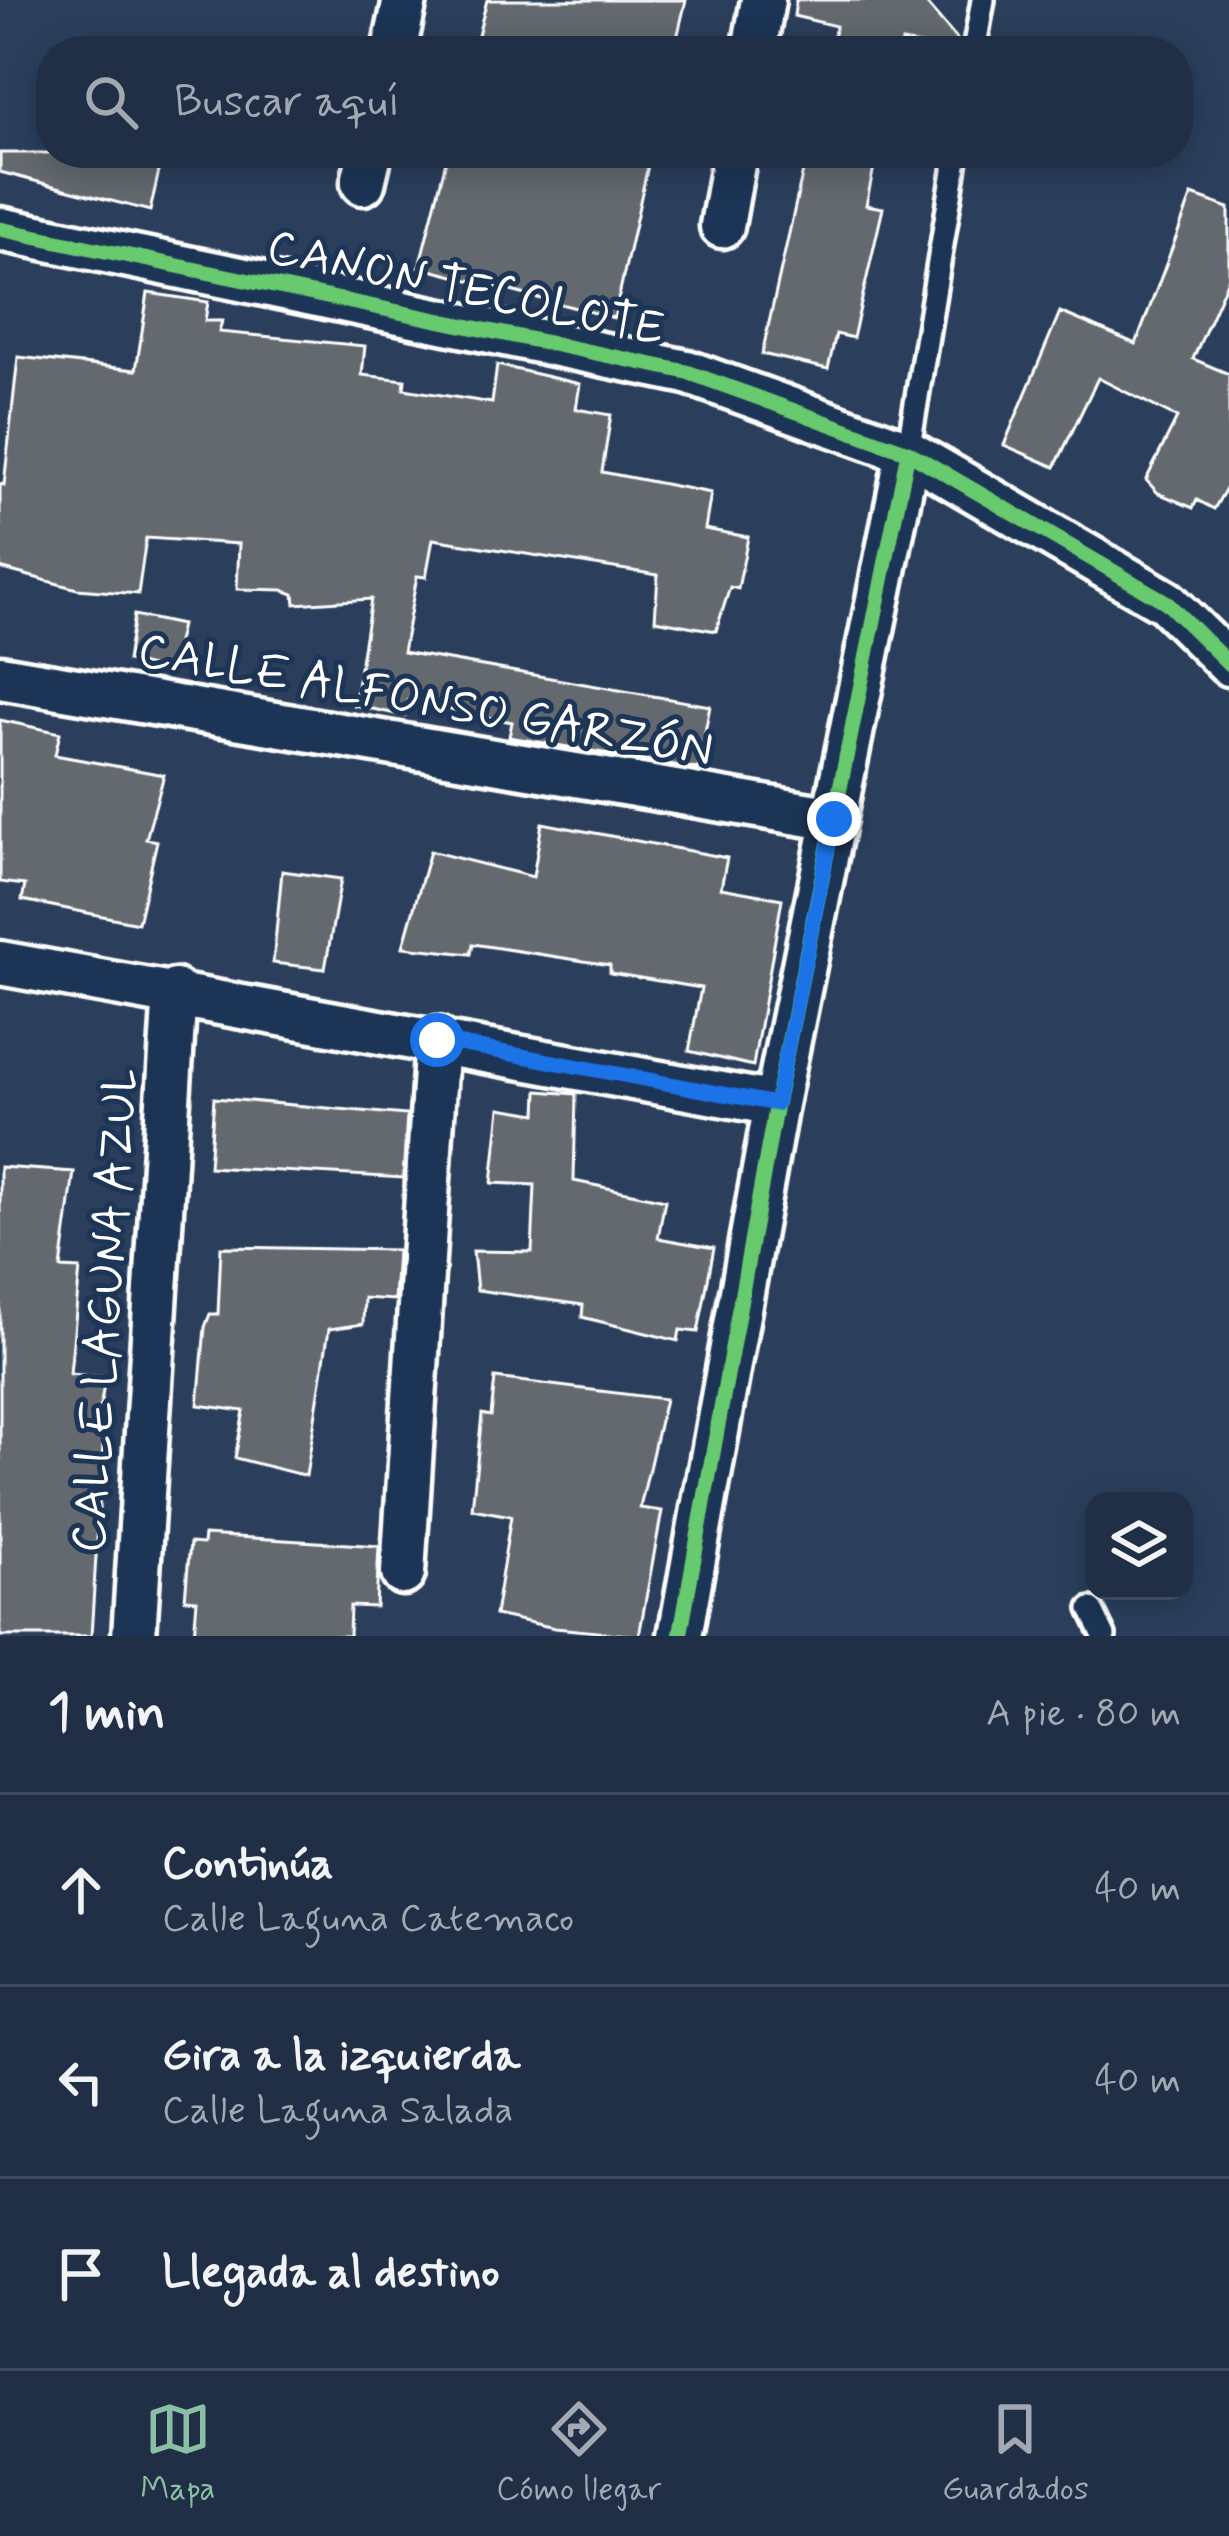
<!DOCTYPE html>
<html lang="es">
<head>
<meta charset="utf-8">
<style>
	body { margin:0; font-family:Mynerve,sans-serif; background:#2d3b50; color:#f1f3f6 }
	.controls { position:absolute; right:36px; bottom:36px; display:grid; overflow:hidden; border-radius:24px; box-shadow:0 6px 30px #0003 }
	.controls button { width:108px; height:108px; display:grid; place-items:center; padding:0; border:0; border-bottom:3px solid #3d4a5e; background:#202f45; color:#f1f3f6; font:60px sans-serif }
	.stop { position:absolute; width:36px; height:36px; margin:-27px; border:9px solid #1a73e8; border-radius:50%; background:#fff }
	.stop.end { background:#1a73e8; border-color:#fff; box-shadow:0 3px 12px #0008 }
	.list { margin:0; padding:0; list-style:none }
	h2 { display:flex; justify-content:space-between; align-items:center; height:156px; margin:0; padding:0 48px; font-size:51px }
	h2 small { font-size:39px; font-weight:400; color:#a2a9b3 }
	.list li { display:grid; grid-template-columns:78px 1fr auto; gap:36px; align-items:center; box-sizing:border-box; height:192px; padding:0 48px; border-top:3px solid #3d4a5e }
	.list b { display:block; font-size:45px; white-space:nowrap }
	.list p { margin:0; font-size:39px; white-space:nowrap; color:#a2a9b3 }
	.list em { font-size:39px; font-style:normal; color:#a2a9b3 }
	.icon { flex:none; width:66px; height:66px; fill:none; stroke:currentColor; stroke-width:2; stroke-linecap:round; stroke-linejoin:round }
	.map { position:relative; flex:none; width:1229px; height:1636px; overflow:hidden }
	.search { position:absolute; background:#202f45; box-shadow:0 6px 30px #0003; left:36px; right:36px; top:36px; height:132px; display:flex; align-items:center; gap:30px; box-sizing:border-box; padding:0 42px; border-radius:48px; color:#a2a9b3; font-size:45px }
	.sheet { height:732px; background:#202f45 }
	nav { display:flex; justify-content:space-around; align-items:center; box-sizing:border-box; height:168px; border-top:3px solid #3d4a5e; background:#202f45; font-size:33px; color:#a2a9b3 }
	nav a { display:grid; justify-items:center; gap:6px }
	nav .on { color:#8abfa5 }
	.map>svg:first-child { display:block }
	.building { fill:#64696e; stroke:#fff; stroke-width:3 }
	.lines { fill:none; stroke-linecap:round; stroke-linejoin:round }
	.lane-casing { stroke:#fff; stroke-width:30 }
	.street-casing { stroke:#fff; stroke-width:51 }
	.lane { stroke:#1d3557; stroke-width:21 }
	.street { stroke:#1d3557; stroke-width:42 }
	.cycleway-casing { stroke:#1d3557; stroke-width:22 }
	.cycleway { stroke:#67ca6e; stroke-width:15 }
	.route { stroke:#1a73e8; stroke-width:15 }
	.labels { text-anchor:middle; stroke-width:10; stroke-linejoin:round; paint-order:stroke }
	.street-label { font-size:48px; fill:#fff; stroke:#1d3557 }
</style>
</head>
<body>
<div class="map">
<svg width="1229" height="1636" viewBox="0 0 1229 1636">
	<rect width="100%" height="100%" fill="#2b3f5c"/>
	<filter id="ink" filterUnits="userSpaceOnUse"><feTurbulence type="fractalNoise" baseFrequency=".00833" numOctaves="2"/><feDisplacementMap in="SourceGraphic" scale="24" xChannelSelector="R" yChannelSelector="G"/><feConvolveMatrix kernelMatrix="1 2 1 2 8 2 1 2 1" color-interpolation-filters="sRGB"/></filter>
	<g filter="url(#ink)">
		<path class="building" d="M487,0H686L674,51H474Z
			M796,0H923L960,43L959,51L902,42L900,51H830L836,26L794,16Z
			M0,153H163L150,211L0,172Z
			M448,153H644L642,160L649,161L614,318L419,267Z
			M807,153H877L866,205L883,208L853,338L836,334L828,369L762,354Z
			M1192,195L1229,208V277L1193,359L1229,374V483L1214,509L1197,500L1193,508L1158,493L1146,480L1177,418L1098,378L1055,467L1004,445L1060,312L1136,344Z
			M148,293L208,302L205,321H222L219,332L365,346L362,375L405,380L404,389L492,403L497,365L580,384L576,409L611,415L602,472L711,493L705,529L748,537L738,589L730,587L716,631L655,620L658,575L433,539L426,577L417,576L403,652L710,706L698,769L509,737L512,722L408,701L405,716L354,705L371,599L295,604L294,594L283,590L237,589L239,544L146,538L138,594L77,589L0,568V484L4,485L18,357L136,370Z
			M134,615L181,625L170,672L127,661Z
			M0,720L60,733L55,755L164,775L146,839L157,841L138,923L22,900L25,885L0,882Z
			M542,823L727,858L721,888L782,899L753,1066L689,1051L701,988L610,973V965L473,944L471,954L403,947L430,851L533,877Z
			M282,871L341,879L325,969L273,963Z
			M538,1091L576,1094L574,1181L665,1200L658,1238L714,1248L698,1332L680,1330L678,1341L582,1317L583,1305L477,1290L473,1251L532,1252L535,1185L492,1183L500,1108L537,1114Z
			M214,1098L407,1115L403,1178L209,1167Z
			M0,1167L74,1172L61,1268L80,1269L70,1374L105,1377L97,1429H104L91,1636H0Z
			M221,1247L397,1250L394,1300L364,1298L363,1324L329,1329L306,1476L235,1458L244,1411L198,1405L205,1327L210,1314H218Z
			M495,1378L665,1399L640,1508L662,1511L639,1636L555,1628L495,1615L511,1516L472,1509L482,1414L491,1416Z
			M204,1535L379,1546L376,1607L350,1606L349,1636H194L197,1600L185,1599L190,1543L203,1544Z"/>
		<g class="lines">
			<g class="lane-casing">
				<path id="lane" d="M974,51L983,0
					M908,452L957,153
					M1091,1609L1104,1636"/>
			</g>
			<g class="street-casing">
				<path id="street" d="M394,51L405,0
					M754,51L763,0
					M363,183L370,153
					M722,226L735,153
					M0,229L687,372L908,452L1166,602L1229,664
					M0,677L834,819
					M0,963L776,1104
					M403,1573L437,1039
					M134,1636L175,991
					M680,1636L776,1104L908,452"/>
			</g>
			<use href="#lane" class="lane"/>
			<use href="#street" class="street"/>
			<g class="cycleway-casing">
				<path id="cycleway" d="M0,229L687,372L908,452L1166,602L1229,664
					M680,1636L776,1104L908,452"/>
			</g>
			<use href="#cycleway" class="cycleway"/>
		</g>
	</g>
	<g class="lines" filter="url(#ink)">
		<path class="route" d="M437,1040L776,1104L834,819"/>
	</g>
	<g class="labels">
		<g class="street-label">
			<text transform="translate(466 286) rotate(12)" y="17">CANON TECOLOTE</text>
			<text transform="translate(426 698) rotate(10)" y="17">CALLE ALFONSO GARZÓN</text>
			<text transform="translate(103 1310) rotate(-86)" y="17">CALLE LAGUNA AZUL</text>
		</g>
	</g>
</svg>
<div class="controls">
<button><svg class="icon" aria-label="layers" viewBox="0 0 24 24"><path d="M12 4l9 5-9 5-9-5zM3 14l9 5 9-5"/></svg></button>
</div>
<div class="stop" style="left:437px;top:1040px"></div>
<div class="stop end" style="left:834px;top:819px"></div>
<div class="search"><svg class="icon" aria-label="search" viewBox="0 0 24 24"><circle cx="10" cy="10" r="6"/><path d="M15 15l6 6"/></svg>Buscar aquí</div>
</div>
<section class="sheet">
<h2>1 min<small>A pie · 80 m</small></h2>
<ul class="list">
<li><svg class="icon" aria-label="ahead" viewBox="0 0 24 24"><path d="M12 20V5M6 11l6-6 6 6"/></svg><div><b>Continúa</b><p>Calle Laguna Catemaco</p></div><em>40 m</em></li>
<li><svg class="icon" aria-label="left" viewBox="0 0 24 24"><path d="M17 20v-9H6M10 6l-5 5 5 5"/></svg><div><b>Gira a la izquierda</b><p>Calle Laguna Salada</p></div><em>40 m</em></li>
<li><svg class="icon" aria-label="arrive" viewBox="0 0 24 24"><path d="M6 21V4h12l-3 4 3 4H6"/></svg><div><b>Llegada al destino</b></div></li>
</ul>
</section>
<nav>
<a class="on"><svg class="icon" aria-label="map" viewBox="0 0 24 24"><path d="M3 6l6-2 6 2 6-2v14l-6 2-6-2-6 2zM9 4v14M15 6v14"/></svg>Mapa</a>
<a><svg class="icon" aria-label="directions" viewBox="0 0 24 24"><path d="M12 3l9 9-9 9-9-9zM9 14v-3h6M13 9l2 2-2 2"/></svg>Cómo llegar</a>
<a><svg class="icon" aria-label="saved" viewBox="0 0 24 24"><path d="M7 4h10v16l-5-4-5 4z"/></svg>Guardados</a>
</nav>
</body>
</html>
